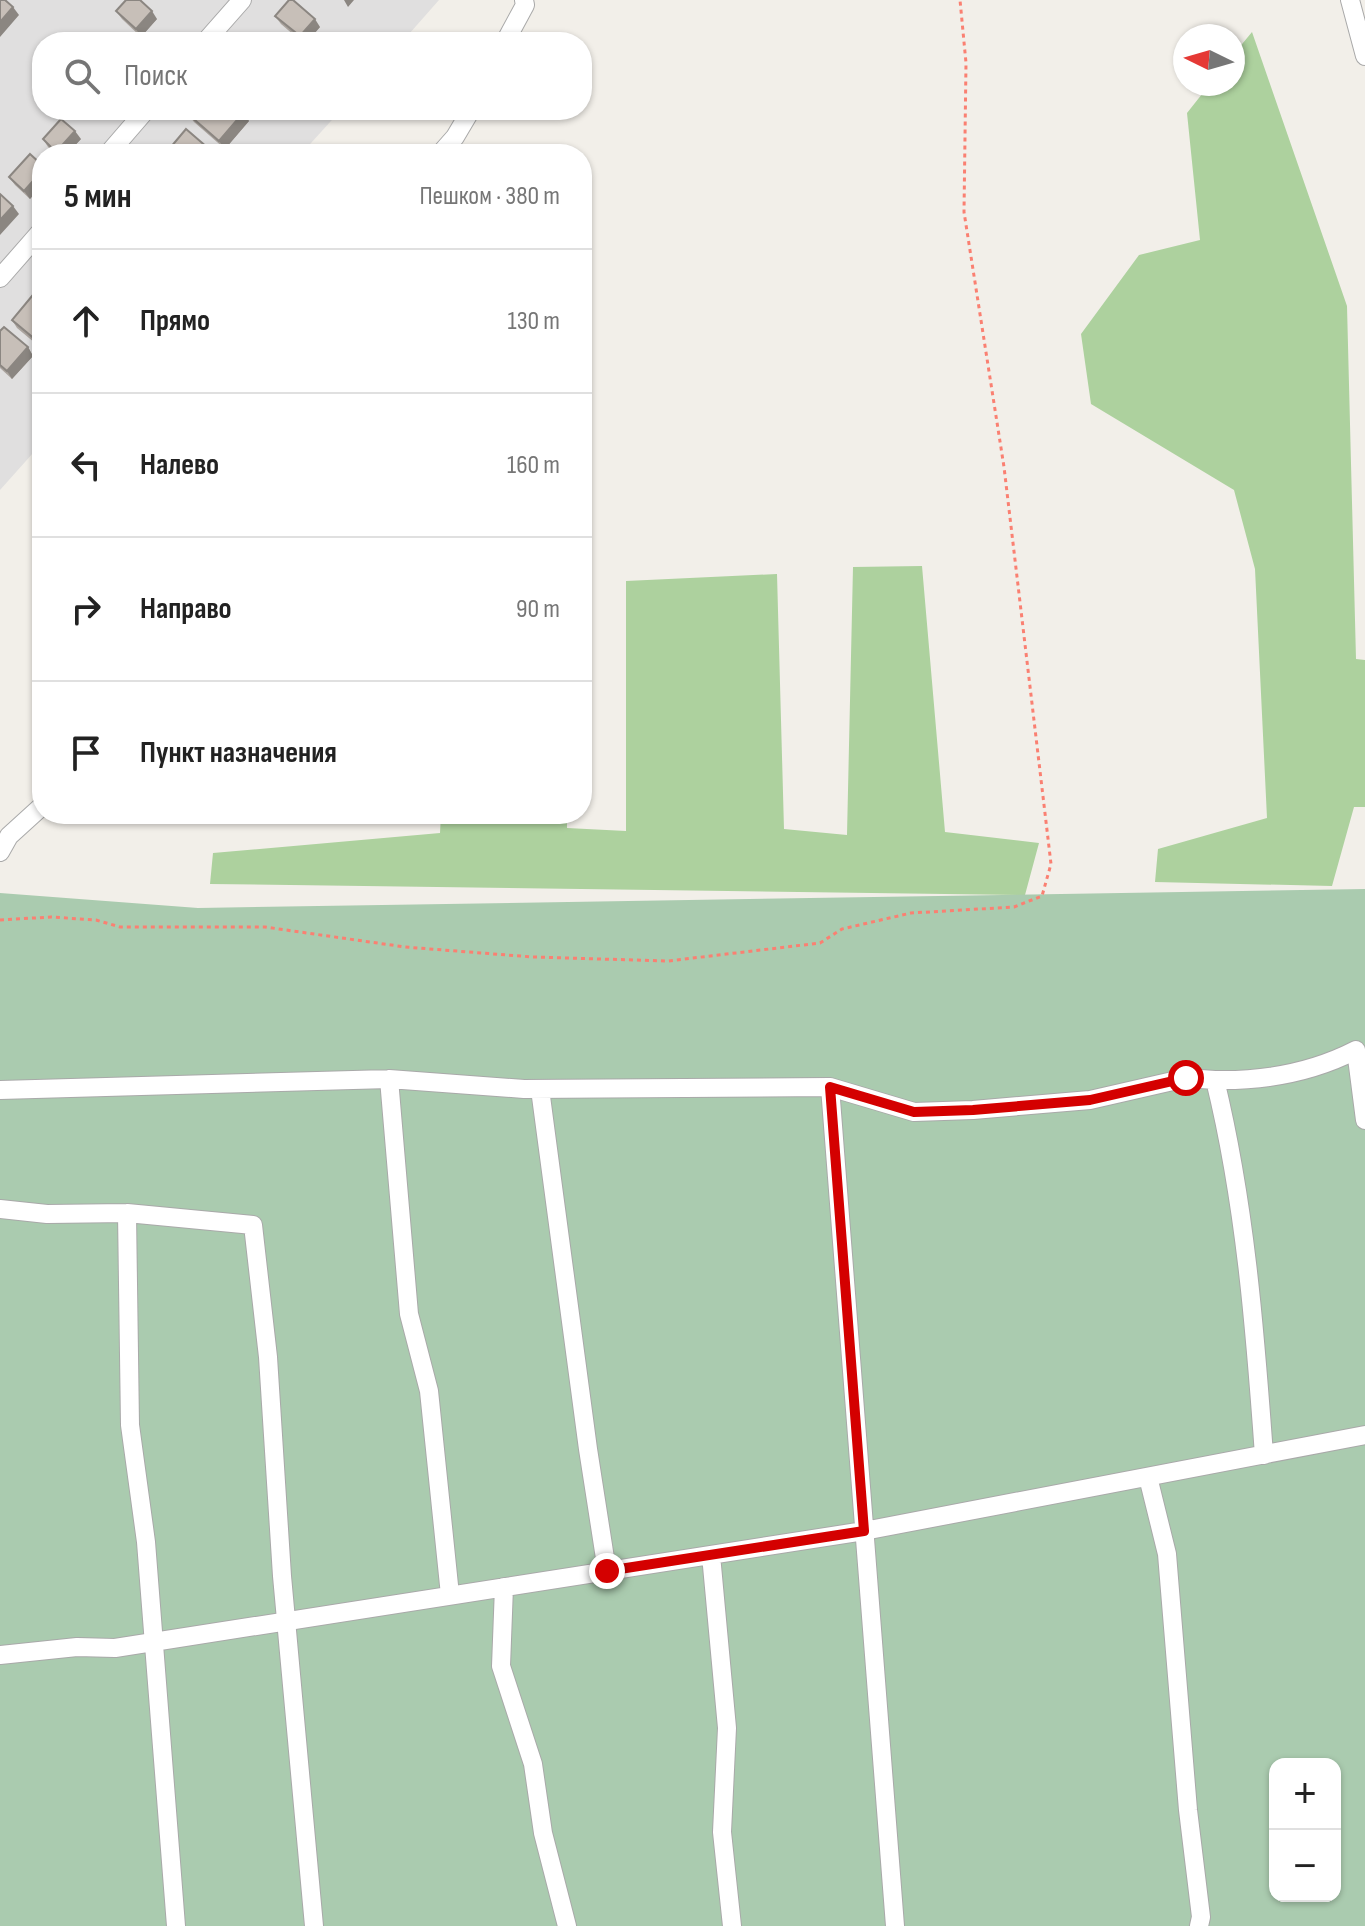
<!DOCTYPE html>
<html lang="ru">
<head>
<meta charset="utf-8">
<style>
	body { margin:0; font-family:"Sofia Sans Condensed",sans-serif; background:#f6f6f6; color:#222 }
	.controls { position:absolute; right:24px; bottom:24px; display:grid; overflow:hidden; border-radius:16px; box-shadow:0 2px 6px #0004 }
	.controls button { width:72px; height:72px; display:grid; place-items:center; padding:0; border:0; border-bottom:2px solid #e0e0e0; background:#fff; color:#222; font:40px sans-serif }
	.compass { position:absolute; left:1173px; top:24px; width:72px; height:72px; border-radius:50%; background:#fff; box-shadow:0 2px 6px #0004; rotate:275deg }
	.stop { position:absolute; width:24px; height:24px; margin:-18px; border:6px solid #d40000; border-radius:50%; background:#fff }
	.stop.end { background:#d40000; border-color:#fff; box-shadow:0 2px 8px #0008 }
	.list { margin:0; padding:0; list-style:none }
	h2 { display:flex; justify-content:space-between; align-items:center; height:104px; margin:0; padding:0 32px; font-size:34px }
	h2 small { font-size:26px; font-weight:400; color:#767676 }
	.list li { display:grid; grid-template-columns:52px 1fr auto; gap:24px; align-items:center; box-sizing:border-box; height:144px; padding:0 32px; border-top:2px solid #e0e0e0 }
	.list b { display:block; font-size:30px; white-space:nowrap }
	.list em { font-size:26px; font-style:normal; color:#767676 }
	.icon { flex:none; width:44px; height:44px; fill:none; stroke:currentColor; stroke-width:2; stroke-linecap:round; stroke-linejoin:round }
	.map { position:relative; flex:none; width:1365px; height:1926px; overflow:hidden }
	.search { position:absolute; background:#fff; box-shadow:0 2px 6px #0004; left:32px; top:32px; width:560px; height:88px; display:flex; align-items:center; gap:20px; box-sizing:border-box; padding:0 28px; border-radius:32px; color:#767676; font-size:30px }
	.panel { position:absolute; background:#fff; box-shadow:0 2px 6px #0004; left:32px; top:144px; width:560px; height:680px; border-radius:32px }
	.map>svg:first-child { display:block }
	.residential { fill:#e0dfdf }
	.forest { fill:#add19e }
	.cemetery { fill:#aacbaf; fill-rule:evenodd }
	.lines { fill:none; stroke-linecap:round; stroke-linejoin:round }
	.minor-casing { stroke:#a9a9a9; stroke-width:20 }
	.path { stroke:#fa8072; stroke-width:3; stroke-dasharray:4 4; stroke-linecap:butt }
	.minor { stroke:#fff; stroke-width:18 }
	.wall { fill:#aba49e }
	.shaded-wall { fill:#8b8681 }
	.building { fill:#c7bfb8; stroke:#8b8681; stroke-width:2 }
	.route { stroke:#d40000; stroke-width:10 }
</style>
</head>
<body>
<div class="map">
<svg width="1365" height="1926" viewBox="0 0 1365 1926">
	<rect width="100%" height="100%" fill="#f2efe9"/>
	<path class="residential" d="M0,0H439L402,42H42V110H341L301,154H42V443L0,490Z"/>
	<path class="forest" d="M1252,32L1347,306L1356,659L1365,660V807H1354L1332,886L1155,882L1158,849L1267,818L1255,569L1234,490L1091,404L1081,334L1139,255L1200,240L1187,113L1210,84H1233V55Z
		M922,566L945,832L1039,843L1025,895L210,884L213,853L440,833L441,814H567V828L626,831V581L777,574L784,829L847,835L853,567Z"/>
	<path class="cemetery" d="M1365,889V1926H0V893L198,908ZM1275,1764H1335V1896H1275Z"/>
	<g class="lines">
		<g class="minor-casing">
			<path id="minor" d="M1350,0L1365,56
				M205,42L242,0
				M505,42L525,5L524,0
				M108,154L146,110
				M440,154L455,137L471,110
				M0,278L42,230
				M0,852L9,836L42,806
				M389,1079L409,1314L429,1391L450,1595
				M1215,1080C1264,1081 1313,1072 1356,1050L1365,1120
				M830,1087L914,1112L973,1110L1090,1100L1186,1078L1215,1080C1245,1203 1255,1329 1264,1455
				M540,1089L588,1449L607,1571
				M0,1090L389,1079L524,1089L830,1087L895,1926
				M0,1209L47,1214L127,1213L253,1225L268,1357L282,1576L314,1926
				M127,1213L130,1425L146,1542L176,1926
				M1148,1477L1167,1554L1188,1810L1201,1917L1199,1926
				M711,1555L727,1728L722,1832L732,1926
				M504,1587L501,1666L533,1764L543,1833L567,1926
				M0,1655L77,1647L115,1648L864,1531L1365,1435"/>
		</g>
		<path class="path" d="M0,920L51,917L96,920L120,927H265L405,947L533,957L668,961L820,943L842,929L911,913L1014,907L1042,896L1051,864L1004,467L964,212L966,63L960,0"/>
		<use href="#minor" class="minor"/>
	</g>
	<path class="wall" d="M116,11L157,19L141,37L122,19Z
		M275,16L320,27L307,42H302L281,24Z
		M243,113L249,121L225,149L194,122L188,114Z
		M43,139H81L67,154H56L48,147Z
		M42,165V185L30,199L15,185L9,177Z
		M42,294V347L41,348L17,328L12,320Z
		M0,331L28,347L33,356L12,379L0,368Z"/>
	<path class="shaded-wall" d="M344,0H354L348,7Z
		M13,7L19,15L0,37V22Z
		M152,11L157,19L141,37L136,29Z
		M315,19L320,27L307,42H303L300,36Z
		M243,113L249,121L225,149L219,141Z
		M75,131L81,139L67,154H58L56,152Z
		M42,171V185L30,199L24,191Z
		M13,206L19,214L0,235V220Z
		M42,333V347L41,348L36,340Z
		M28,347L33,356L12,379L7,371Z"/>
	<path class="building" d="M0,0H5L13,7L0,22Z
		M126,0H140L152,11L136,29L116,11Z
		M289,0H293L315,19L300,36L275,16Z
		M192,110H240L243,113L219,141L188,114Z
		M61,119L75,131L56,152L43,139Z
		M186,129L215,154H176L170,148Z
		M30,154L42,165V171L24,191L9,177Z
		M0,194L13,206L0,220Z
		M37,290L42,294V333L36,340L12,320Z
		M4,327L28,347L7,371L0,365V331Z"/>
	<g class="lines">
		<path class="route" d="M607,1571L864,1531L830,1087L914,1112L973,1110L1090,1100L1186,1078"/>
	</g>
</svg>
<div class="controls">
<button>+</button>
<button>−</button>
</div>
<svg class="compass" viewBox="-18 -18 36 36"><path d="M0-13l5 13h-10z" fill="#e53935"/><path d="M0 13l5-13h-10z" fill="#767676"/></svg>
<div class="stop" style="left:1186px;top:1078px"></div>
<div class="stop end" style="left:607px;top:1571px"></div>
<div class="search"><svg class="icon" aria-label="search" viewBox="0 0 24 24"><circle cx="10" cy="10" r="6"/><path d="M15 15l6 6"/></svg>Поиск</div>
<section class="panel">
<h2>5 мин<small>Пешком · 380 m</small></h2>
<ul class="list">
<li><svg class="icon" aria-label="ahead" viewBox="0 0 24 24"><path d="M12 20V5M6 11l6-6 6 6"/></svg><div><b>Прямо</b></div><em>130 m</em></li>
<li><svg class="icon" aria-label="left" viewBox="0 0 24 24"><path d="M17 20v-9H6M10 6l-5 5 5 5"/></svg><div><b>Налево</b></div><em>160 m</em></li>
<li><svg class="icon" aria-label="right" viewBox="0 0 24 24"><path d="M7 20v-9h11M14 6l5 5-5 5"/></svg><div><b>Направо</b></div><em>90 m</em></li>
<li><svg class="icon" aria-label="arrive" viewBox="0 0 24 24"><path d="M6 21V4h12l-3 4 3 4H6"/></svg><div><b>Пункт назначения</b></div></li>
</ul>
</section>
</div>
</body>
</html>
